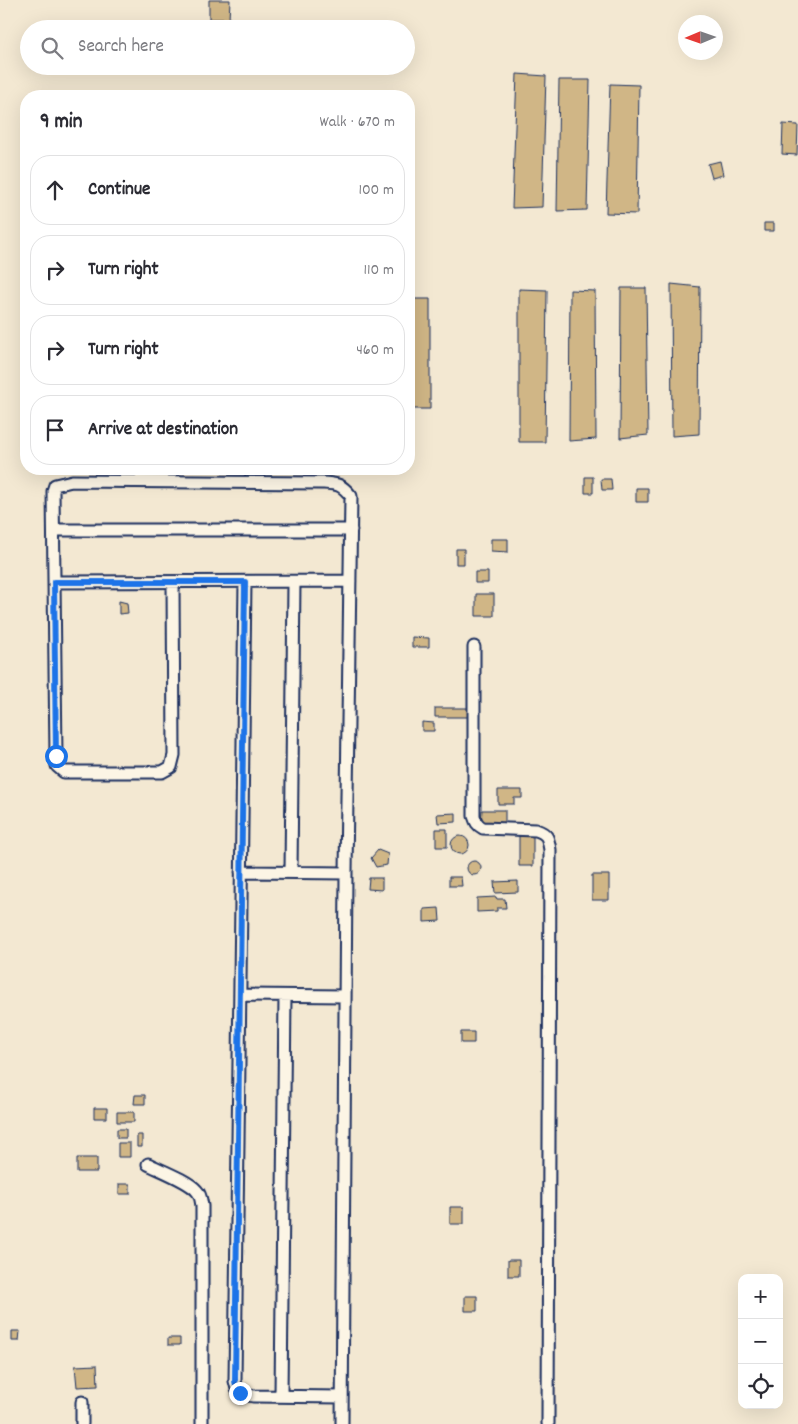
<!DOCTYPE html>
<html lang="en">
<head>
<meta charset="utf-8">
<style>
	body { margin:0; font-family:Dekko,sans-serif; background:#f2f2f3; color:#2b2b33 }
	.controls { position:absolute; right:15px; bottom:15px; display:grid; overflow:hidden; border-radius:10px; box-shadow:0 5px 20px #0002 }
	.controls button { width:45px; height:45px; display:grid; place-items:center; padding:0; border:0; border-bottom:1px solid #e1e1e2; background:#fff; color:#2b2b33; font:25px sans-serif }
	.compass { position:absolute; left:678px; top:15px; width:45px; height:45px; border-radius:50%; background:#fff; box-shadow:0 5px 20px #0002; rotate:268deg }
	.stop { position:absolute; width:15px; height:15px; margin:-11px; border:4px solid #1a73e8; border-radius:50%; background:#fff }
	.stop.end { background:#1a73e8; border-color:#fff; box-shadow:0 1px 5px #0008 }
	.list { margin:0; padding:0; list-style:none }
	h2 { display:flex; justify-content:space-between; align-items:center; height:65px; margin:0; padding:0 20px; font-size:21px }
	h2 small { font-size:16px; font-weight:400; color:#7c7c81 }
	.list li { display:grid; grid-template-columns:32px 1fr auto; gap:15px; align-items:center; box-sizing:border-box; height:70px; margin:0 10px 10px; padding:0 10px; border:1px solid #e1e1e2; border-radius:20px }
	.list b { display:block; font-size:19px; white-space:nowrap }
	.list em { font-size:16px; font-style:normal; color:#7c7c81 }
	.icon { flex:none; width:28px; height:28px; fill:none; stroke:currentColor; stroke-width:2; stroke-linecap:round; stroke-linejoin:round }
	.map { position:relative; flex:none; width:798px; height:1424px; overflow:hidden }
	.search { position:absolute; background:#fff; box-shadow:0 5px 20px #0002; left:20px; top:20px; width:395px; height:55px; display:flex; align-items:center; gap:12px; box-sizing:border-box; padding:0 18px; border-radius:28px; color:#7c7c81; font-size:19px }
	.panel { position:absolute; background:#fff; box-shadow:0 5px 20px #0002; left:20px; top:90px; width:395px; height:385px; border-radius:20px }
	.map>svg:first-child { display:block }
	.building { fill:#d0b686; stroke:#1b2f5e }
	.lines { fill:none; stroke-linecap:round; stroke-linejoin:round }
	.street-casing { stroke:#1b2f5e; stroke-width:15 }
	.street { stroke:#fcf5e5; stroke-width:11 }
	.route { stroke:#1a73e8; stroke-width:6 }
</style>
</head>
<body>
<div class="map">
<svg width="798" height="1424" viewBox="0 0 798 1424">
	<rect width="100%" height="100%" fill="#f3e8d2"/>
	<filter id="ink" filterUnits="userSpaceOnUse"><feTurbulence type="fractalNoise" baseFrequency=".02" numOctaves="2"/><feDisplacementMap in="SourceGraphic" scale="10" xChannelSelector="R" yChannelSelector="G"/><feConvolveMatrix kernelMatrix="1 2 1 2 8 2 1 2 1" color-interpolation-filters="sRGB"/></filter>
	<g filter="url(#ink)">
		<path class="building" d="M209,0H230L229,19H209Z
			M517,74L546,76L542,207L512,208Z
			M559,80H590L587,210L557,211Z
			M610,84L639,85L637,214L606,213Z
			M783,124L798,125L797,155L782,154Z
			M720,161L723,175L712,178L708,164Z
			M764,223H774V231H764Z
			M671,284L700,287L699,434L672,436Z
			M621,288H646L648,435L620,438Z
			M519,289L547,290L545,442H519Z
			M570,290L595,291L596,439L569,441Z
			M409,299H430V409H409Z
			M585,477H593V493H585Z
			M601,479H611L612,490H602Z
			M636,488H648V502H636Z
			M491,539H508V552L491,551Z
			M456,549H464V564H456Z
			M475,572H488V583H475Z
			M476,594H494V616H476Z
			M119,601L127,603L128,613L119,614Z
			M412,637L429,638V647H412Z
			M435,708H468V717H435Z
			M422,722L434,723V731H422Z
			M498,790H522V798H514V804H498Z
			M482,810H505V825L481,824Z
			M456,813V822L438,823L437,814Z
			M436,829H447V847H436Z
			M519,836H533V866H519Z
			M451 845a9 9 0 1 1 18 0a9 9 0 1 1-18 0Z
			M378,850L388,854L387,865L376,867L371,858Z
			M467 868a7 7 0 1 1 14 0a7 7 0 1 1-14 0Z
			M592,875H609V900H592Z
			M449,877H461L462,886H449Z
			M369,878H382V890L368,889Z
			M518,881V892L495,893L494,882Z
			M496,897L497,899H505L506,908H497V911L477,912V898Z
			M439,908L440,921L424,922V909Z
			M461,1032H474V1043H461Z
			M135,1095H145V1104H134Z
			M94,1108H107V1118H94Z
			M117,1112H134V1122H117Z
			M117,1129H126V1138H117Z
			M137,1135H142V1147H137Z
			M118,1143H130V1157H118Z
			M77,1158H97V1172H77Z
			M119,1184H130V1194H119Z
			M450,1207H464V1224H450Z
			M508,1260H519V1276H508Z
			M465,1296H477V1311H465Z
			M12,1331H20L19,1341H12Z
			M168,1338H180V1345H168Z
			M97,1365L98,1386L77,1387L75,1366Z"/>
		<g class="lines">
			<g class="street-casing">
				<path id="street" d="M54,530H351
					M54,582L350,581
					M173,582L174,755L171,767L162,772H64L57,766L56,756L53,491L55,485L72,481L323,483C338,484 341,484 351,496L346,873L342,1424
					M245,582L235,1381L237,1389L239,1393L253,1396L342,1397
					M474,647V816C476,822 477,825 483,828L536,830C548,834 548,838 550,850L548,1424
					M241,872L346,873
					M291,872L294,582
					M240,995L345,996
					M148,1164C160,1170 189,1181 197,1191C201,1195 201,1201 202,1206V1424
					M281,1396L285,996
					M82,1402V1424"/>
			</g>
			<use href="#street" class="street"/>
		</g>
	</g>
	<g class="lines" filter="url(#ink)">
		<path class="route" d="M56,756L54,582H245L235,1381L237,1389L240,1393"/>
	</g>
</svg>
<div class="controls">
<button>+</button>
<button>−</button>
<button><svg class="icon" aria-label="locate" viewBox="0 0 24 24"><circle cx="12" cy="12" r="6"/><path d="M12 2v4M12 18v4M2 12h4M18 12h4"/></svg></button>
</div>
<svg class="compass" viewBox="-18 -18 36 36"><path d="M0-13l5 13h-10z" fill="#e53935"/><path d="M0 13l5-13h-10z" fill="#7c7c81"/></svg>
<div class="stop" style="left:56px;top:756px"></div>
<div class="stop end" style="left:240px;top:1393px"></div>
<div class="search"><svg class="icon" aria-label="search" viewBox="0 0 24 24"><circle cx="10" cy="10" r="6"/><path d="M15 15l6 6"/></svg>Search here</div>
<section class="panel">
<h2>9 min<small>Walk · 670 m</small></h2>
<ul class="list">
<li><svg class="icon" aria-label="ahead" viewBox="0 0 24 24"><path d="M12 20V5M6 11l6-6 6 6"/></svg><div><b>Continue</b></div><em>100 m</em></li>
<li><svg class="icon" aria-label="right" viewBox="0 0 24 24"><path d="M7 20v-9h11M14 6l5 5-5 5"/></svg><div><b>Turn right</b></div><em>110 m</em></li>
<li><svg class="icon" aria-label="right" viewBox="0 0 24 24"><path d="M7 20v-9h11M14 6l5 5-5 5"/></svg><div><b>Turn right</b></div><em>460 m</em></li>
<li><svg class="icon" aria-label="arrive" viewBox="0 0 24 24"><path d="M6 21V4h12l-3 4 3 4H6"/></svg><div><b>Arrive at destination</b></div></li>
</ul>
</section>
</div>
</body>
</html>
